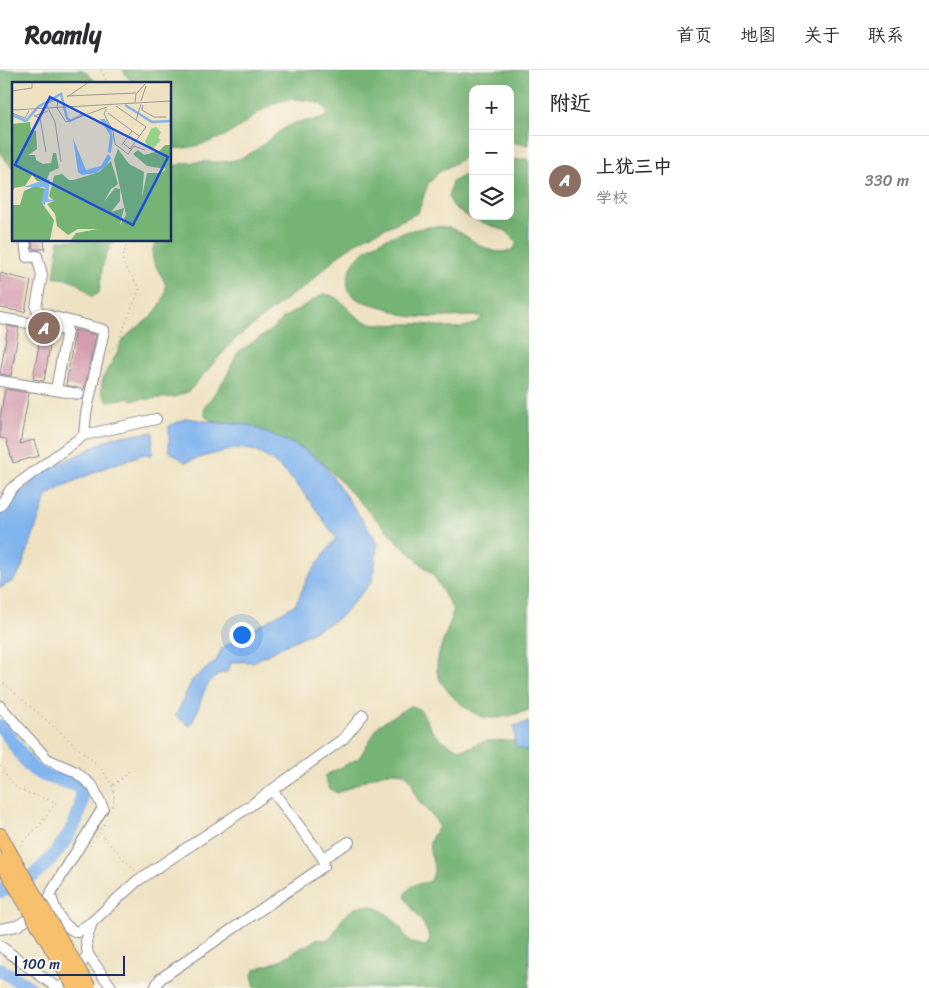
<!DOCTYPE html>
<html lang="zh">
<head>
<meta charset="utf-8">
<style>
	body { margin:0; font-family:Sriracha,"LXGW WenKai TC",sans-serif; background:#f2f2f3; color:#2b2b33 }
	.controls { position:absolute; right:15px; top:15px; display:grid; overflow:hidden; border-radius:10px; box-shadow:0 5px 20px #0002 }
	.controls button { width:45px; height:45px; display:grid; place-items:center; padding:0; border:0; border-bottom:1px solid #e1e1e2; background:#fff; color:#2b2b33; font:25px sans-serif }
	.scale { position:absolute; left:15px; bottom:12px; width:110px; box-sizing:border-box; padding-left:5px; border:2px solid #1b2f5e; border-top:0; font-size:14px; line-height:18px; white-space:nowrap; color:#1b2f5e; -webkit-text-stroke:4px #fbf7ec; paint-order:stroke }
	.you { position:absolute; left:241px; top:564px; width:18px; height:18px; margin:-12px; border:4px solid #fff; border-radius:50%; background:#1a73e8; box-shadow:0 0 0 8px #1a73e833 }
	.badge { display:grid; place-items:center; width:32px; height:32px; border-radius:50%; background:#2563eb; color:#fff; font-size:16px; font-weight:700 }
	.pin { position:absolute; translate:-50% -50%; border:2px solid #fff; box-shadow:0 1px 5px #0006 }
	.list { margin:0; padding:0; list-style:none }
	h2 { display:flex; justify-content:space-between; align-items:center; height:65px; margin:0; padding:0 20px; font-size:21px }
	h2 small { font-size:16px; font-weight:400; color:#7c7c81 }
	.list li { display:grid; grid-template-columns:32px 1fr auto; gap:15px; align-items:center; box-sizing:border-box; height:90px; padding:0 20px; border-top:1px solid #e1e1e2 }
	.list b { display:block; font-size:19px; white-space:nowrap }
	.list p { margin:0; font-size:16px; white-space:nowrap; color:#7c7c81 }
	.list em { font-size:16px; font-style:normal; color:#7c7c81 }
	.icon { flex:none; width:28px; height:28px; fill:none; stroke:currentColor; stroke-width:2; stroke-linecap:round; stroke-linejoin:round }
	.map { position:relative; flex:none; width:529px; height:918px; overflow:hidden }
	header { display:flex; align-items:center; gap:30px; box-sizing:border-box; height:70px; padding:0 25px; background:#fff; border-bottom:1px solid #e1e1e2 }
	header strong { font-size:24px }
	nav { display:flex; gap:28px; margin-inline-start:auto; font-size:18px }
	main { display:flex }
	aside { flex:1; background:#fff }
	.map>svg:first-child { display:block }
	.forest { fill:#76b474; stroke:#487269 }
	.water { fill:#80b4ee; stroke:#4e72a6 }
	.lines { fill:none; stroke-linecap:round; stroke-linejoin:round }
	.river { stroke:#80b4ee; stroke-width:14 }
	.building { fill:#d49cb0 }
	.minor-casing { stroke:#848890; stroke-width:12 }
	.highway-casing { stroke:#848890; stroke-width:16 }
	.path { stroke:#848890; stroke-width:1; stroke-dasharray:1 4; stroke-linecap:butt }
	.minor { stroke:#fff; stroke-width:10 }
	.highway { stroke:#f8bf6c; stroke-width:14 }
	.highway-bridge-casing { stroke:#848890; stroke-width:16; stroke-linecap:butt }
	.highway-bridge { stroke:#f8bf6c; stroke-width:14 }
	.inset-river { fill:none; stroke:#80b4ee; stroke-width:2.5 }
	.inset-road { fill:none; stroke:#9a9a9a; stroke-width:1 }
	.view { fill:#1d4ed8; fill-opacity:0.15; stroke:#1d4ed8; stroke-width:2.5 }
	.inset-edge { fill:none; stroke:#1b2f5e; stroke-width:2.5 }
</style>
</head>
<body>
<header>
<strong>Roamly</strong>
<nav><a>首页</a><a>地图</a><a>关于</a><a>联系</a></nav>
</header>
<main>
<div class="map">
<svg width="529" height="918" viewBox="0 0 529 918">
	<rect width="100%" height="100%" fill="#fbf7ec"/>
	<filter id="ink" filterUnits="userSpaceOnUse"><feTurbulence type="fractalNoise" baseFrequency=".02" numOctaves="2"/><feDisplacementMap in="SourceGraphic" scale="10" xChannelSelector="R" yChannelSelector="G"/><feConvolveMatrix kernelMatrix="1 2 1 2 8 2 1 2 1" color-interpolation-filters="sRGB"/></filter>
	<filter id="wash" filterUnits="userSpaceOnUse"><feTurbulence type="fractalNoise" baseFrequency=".0096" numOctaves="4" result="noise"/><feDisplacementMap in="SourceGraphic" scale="20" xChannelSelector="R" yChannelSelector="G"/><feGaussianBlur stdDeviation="1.12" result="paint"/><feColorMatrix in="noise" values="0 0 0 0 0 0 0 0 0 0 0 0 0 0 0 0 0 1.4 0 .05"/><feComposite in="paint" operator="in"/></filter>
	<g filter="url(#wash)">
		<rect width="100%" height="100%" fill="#eee2c2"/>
		<path class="forest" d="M0,0H83L98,14H14V100L0,83Z
			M123,0H529V75L510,72V19H473V82L438,103L428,114L418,143L363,168L340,184L306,216L293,224L235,269L188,322L174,327L135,330L128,328L107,331C93,316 109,298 117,283C119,278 121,273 124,269C136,256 151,251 160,235C174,211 159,209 153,189C151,183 154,176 156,170H170V98C191,87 216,96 238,89C260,82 271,64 292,54C303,49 318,53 328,45C325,35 320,33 311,31C266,22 256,52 222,67C205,74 188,80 170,78V14H132Z
			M529,89V640C516,644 501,649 488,648C471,647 437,616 437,600C436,579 450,561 453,540L434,506L395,469L323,393L304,379L249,355L211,351L205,346L204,338L226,307L238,282L271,260L282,249L323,224C341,224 348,244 364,251C380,257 401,253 418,254C433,254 448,260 464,257C472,255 479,252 483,246C459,246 432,249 407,246C400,245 391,239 383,237C361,231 340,229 350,200C355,185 375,172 390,167C403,162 431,154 445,157C470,161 485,191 514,179L517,172L506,161L470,148L457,140L452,134L448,127L452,112L473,100V146H510V90Z
			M59,170H113L103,193L99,223L92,227C80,213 72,207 54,208Z
			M410,636C426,638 425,653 434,663C440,669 449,675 457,678C466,681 471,676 479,673C489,669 518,670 529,672V918H255L252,905L255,899L277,892L317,869L325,870L332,867C346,835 368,824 395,851C401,858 405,866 411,873L426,876L430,870C424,848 413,844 405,826C409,814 417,814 429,812C445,792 416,783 439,757C434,744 422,738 416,726C413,719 413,710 406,705C391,694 353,717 337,723L330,719L324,706L359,688L379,655Z"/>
		<path class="water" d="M187,348L218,353L249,355L304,379L323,393L378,473L372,512L339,548L253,592H232L227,602C199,609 204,635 190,656L176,646L192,610L216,591L222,578L296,534L308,507L336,468C316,440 276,374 237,379C220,381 201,388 185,392L169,381V356Z
			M153,362L152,385L144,384L104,398L63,416L47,426L20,502L13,511L0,518V443L38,406L59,394L114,367Z
			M529,652V682L515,676L514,656Z"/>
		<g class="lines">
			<path class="river" d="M0,656C12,668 19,684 30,696C42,709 65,709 80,717C89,750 47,800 19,815C13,818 6,819 0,821
				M0,899L30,918"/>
		</g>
		<g id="blocks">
			<path class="building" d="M32,170H44L45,179H33Z
				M0,203L31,211L25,242L0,238Z
				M8,256L19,258L11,306L0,304Z
				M75,260L96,265L84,320L66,315Z
				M41,262L52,264L44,311L33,309Z
				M5,319L29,323L20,374L34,370L39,386L13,393L6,369L0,368V348Z"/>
		</g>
	</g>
	<g filter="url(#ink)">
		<use href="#blocks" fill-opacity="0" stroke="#848890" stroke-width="1"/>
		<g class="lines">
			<g class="minor-casing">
				<path id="minor" d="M0,248L67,260L56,320
					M0,311L79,324
					M84,365L156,349
					M0,436L11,419L84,365L86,344L104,260L39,243L36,237L42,205L37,186L27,187L25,170
					M0,636L47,689L76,702L93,717L103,738L52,821L46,838L17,856L0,859
					M272,720L323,788
					M51,826C55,841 62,857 77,862L92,852
					M0,876L56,917L63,916L88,885L86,871L92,852L137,811L247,738L343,669L363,645
					M88,885L112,918
					M155,918L160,909L324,796L323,788L349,772"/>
			</g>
			<g class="highway-casing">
				<path id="highway" d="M0,765L10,783"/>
			</g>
			<path class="path" d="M101,0L108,14
				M109,282L118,273L140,218L122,193L127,170
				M0,610L100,697C109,710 118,720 112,737
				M0,696L14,715L20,720L56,732L41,754L18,777
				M113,715L125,706L129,700
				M100,763L136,802
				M90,776L108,748"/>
			<use href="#minor" class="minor"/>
			<use href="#highway" class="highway"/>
			<g class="highway-bridge-casing">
				<path id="highway-bridge" d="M10,783L89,918
					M1,791L75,918"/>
			</g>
			<use href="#highway-bridge" class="highway-bridge"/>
		</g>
	</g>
	<g transform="translate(12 12)">
		<rect width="159" height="159" fill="#eee2c2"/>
		<path d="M144,45L149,50L146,56L149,58L140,68L133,60L139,47Z" fill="#93d288"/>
		<path d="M18,40L19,48L24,49L25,67L16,73H23L24,78L31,82L39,81L41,71H44L47,86L38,90L33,101L25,99L20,93L13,104L2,106L0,112V42ZM153,63H159V158H59L64,151L86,147H66L56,153L45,144L43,132L35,122L42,119L37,114L42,94L50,92L57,98H62L87,90L99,79L106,102L99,107L92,120L103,106L108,107V119L99,130L112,126L108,143L114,133L102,78L106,67L117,82L132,90L130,115L135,91H149L154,87L135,84L121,72L126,68L132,73L147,69ZM23,104L34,107L30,121L42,138L38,158H0V123H8L12,109Z" fill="#76b474"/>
		<path d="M88,37H93L98,44L101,55L99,71L96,70L98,53ZM61,56L74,88L89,84L96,72L99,76L94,84L84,91L70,93L66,90ZM35,97L38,98L36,117L44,119L33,120V123L29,121L33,105H12Z" fill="#80b4ee"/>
		<path class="inset-river" d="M113,23L140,40L159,39M0,33L14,39L26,25L49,12L55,36L58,39L72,32"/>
		<path class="inset-road" d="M0,9L20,6V0M55,14L124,11M55,15L77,0M129,19L134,4M123,20L124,12L133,2M131,23L130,28L142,35H154M104,24L134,45L118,67L111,61M94,27L92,32L101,49L103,62L116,72L122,64L133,68M0,28L159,19M0,31L13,36L17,29M96,31L127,54M124,38L129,22M110,63L120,49M34,70L28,36L22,34L36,29M49,80L43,40L34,22L46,17L45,26L54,40L95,25"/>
		<path class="view" d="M38,15L156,75L121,143L3,83Z"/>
		<rect width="159" height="159" class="inset-edge"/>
	</g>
</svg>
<div class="controls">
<button>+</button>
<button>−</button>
<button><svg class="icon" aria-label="layers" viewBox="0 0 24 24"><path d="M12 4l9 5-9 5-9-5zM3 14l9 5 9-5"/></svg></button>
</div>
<div class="scale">100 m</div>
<div class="you"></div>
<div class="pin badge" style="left:44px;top:258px;background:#8d6e63">A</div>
</div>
<aside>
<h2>附近<small></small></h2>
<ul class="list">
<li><span class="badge" style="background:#8d6e63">A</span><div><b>上犹三中</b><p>学校</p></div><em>330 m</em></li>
</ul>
</aside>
</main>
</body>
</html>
